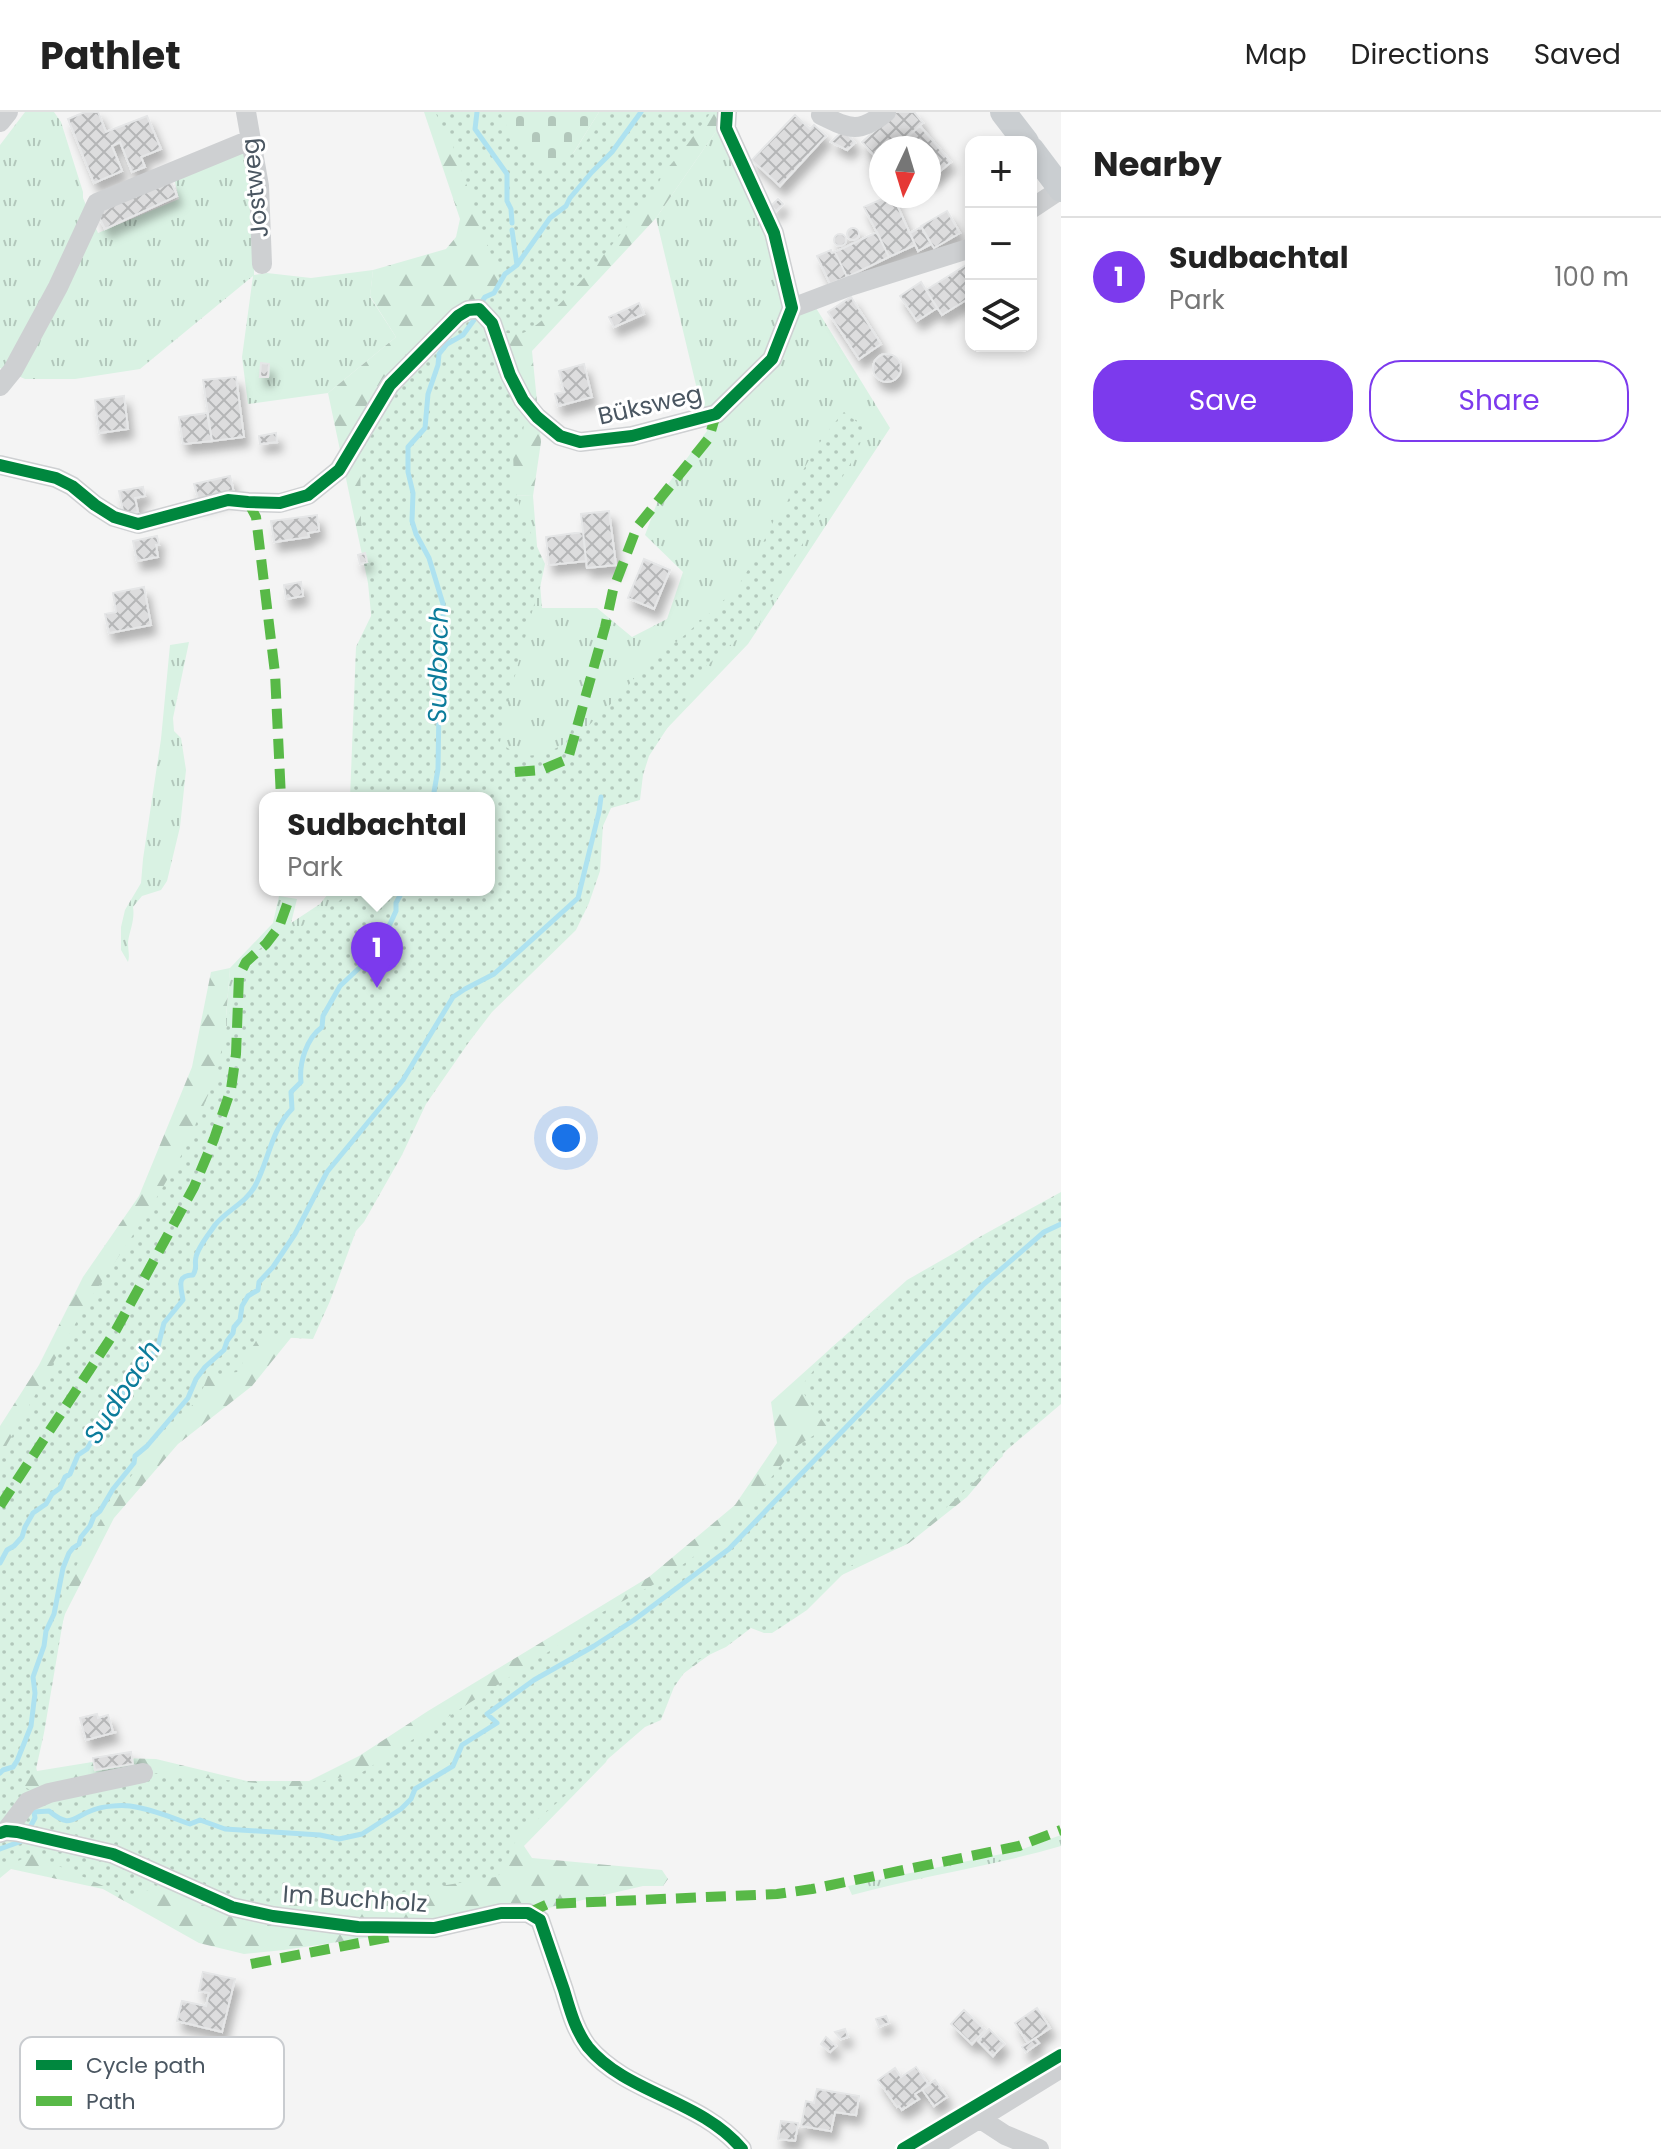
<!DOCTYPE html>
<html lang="en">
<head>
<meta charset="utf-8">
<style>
	body { margin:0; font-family:Poppins,sans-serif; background:#f2f2f2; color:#222 }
	.controls { position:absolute; right:24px; top:24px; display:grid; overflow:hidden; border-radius:16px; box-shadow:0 4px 12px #0003 }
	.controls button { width:72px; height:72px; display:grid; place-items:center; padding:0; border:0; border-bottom:2px solid #e0e0e0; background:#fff; color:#222; font:40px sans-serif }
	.compass { position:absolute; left:869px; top:24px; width:72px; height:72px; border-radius:50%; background:#fff; box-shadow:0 4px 12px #0003; rotate:184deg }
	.you { position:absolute; left:566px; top:1026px; width:28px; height:28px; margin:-20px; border:6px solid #fff; border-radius:50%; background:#1a73e8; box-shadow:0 0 0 12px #1a73e833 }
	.badge { display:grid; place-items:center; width:52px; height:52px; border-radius:50%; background:#7c3aed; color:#fff; font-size:26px; font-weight:700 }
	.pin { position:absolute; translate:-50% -66px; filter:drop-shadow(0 2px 4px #0008) }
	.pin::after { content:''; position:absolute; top:42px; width:28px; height:24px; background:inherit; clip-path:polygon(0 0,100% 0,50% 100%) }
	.popup { position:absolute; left:259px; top:680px; width:236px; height:104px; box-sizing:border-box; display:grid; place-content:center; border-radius:16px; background:#fff; filter:drop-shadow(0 2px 6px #0005); font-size:26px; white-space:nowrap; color:#767676 }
	.popup b { font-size:30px; color:#222 }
	.popup::after { content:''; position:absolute; left:50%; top:100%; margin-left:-16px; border:16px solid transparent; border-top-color:#fff }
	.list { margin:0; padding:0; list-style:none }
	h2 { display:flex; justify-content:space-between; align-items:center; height:104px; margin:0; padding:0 32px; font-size:34px }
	h2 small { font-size:26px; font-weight:400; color:#767676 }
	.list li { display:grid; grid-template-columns:52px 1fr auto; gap:24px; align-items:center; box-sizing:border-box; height:120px; padding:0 32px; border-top:2px solid #e0e0e0 }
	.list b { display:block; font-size:30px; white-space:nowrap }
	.list p { margin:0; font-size:26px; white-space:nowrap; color:#767676 }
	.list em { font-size:26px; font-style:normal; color:#767676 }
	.actions { display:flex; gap:16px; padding:24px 32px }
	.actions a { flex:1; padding:18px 0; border:2px solid #7c3aed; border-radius:32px; text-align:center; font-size:28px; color:#7c3aed }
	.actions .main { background:#7c3aed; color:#fff }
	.icon { flex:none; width:44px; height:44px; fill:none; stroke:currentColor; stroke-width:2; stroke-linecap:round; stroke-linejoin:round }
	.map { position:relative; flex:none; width:1061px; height:2037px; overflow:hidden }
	header { display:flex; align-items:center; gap:48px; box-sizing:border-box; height:112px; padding:0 40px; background:#fff; border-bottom:2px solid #e0e0e0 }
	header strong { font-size:38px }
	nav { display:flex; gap:44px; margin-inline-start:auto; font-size:28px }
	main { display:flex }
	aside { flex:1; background:#fff }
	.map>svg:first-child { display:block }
	.grass { fill:url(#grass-tufts) }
	.forest { fill:url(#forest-firs) }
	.cemetery { fill:url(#cemetery-stones) }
	.park { fill:url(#park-dots) }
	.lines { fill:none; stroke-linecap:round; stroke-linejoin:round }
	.stream { stroke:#aee2f0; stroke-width:5 }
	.building { fill:url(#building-cross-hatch); stroke:#e5e6e7; stroke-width:2; filter:url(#shadow) }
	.minor { stroke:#ced0d2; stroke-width:20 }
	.major { stroke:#caced1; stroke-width:26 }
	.quiet { stroke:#58b947; stroke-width:10; stroke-dasharray:20 10; stroke-linecap:butt }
	.cycleway-casing { stroke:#fff; stroke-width:17 }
	.cycleway { stroke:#00873e; stroke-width:12 }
	.labels { text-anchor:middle; stroke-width:6; stroke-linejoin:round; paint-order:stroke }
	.street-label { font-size:24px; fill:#4a5661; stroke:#fff }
	.water-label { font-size:26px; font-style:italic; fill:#0c7c9b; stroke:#fff }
	.key { fill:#fff; stroke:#c9ccd0; stroke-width:2 }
	.key-label { font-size:22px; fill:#4a5661 }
</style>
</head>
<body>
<header>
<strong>Pathlet</strong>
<nav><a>Map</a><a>Directions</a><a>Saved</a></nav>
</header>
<main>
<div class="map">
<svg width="1061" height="2037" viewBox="0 0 1061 2037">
	<defs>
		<pattern id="grass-tufts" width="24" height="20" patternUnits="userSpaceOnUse" patternTransform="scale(2)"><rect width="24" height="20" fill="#d9f2e3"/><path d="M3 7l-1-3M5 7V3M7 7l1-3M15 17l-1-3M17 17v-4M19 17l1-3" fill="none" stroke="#b2c7bb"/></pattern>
		<pattern id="forest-firs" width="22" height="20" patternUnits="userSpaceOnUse" patternTransform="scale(2)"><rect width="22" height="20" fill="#d9f2e3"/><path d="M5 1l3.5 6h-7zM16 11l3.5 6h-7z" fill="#b2c7bb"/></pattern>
		<pattern id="cemetery-stones" width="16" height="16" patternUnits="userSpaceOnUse" patternTransform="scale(2)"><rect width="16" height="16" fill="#d9f2e3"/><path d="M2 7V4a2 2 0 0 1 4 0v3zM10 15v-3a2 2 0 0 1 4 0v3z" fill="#b2c7bb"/></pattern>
		<pattern id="park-dots" width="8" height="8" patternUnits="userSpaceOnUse" patternTransform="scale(2)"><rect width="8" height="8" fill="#d9f2e3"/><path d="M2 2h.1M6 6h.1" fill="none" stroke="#b2c7bb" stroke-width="1.8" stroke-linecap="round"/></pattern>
		<pattern id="building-cross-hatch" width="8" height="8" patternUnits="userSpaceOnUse" patternTransform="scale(2)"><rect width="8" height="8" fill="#ddddde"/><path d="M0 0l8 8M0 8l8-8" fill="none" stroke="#b5b6b7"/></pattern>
		<filter id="shadow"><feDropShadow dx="5" dy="9" stdDeviation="4" flood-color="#0004"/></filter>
	</defs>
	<rect width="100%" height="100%" fill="#f4f4f4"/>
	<path class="grass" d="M25,0H54L61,10L83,80V86L98,121L179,87L174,66L245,36L254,74V163L267,161L311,166L373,158L370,185L396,225L328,281L248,292L242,245L253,164L140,257L75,267H25L0,256V33Z
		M719,15L771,126L788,199L816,196L890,316L748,532L604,682L457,934L227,954L226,905L230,856L273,811L279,784L297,787L291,811L320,792L331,778H489L488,382L533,384L542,496H597L632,525L667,507L683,460L645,423L660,383L707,319L656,106Z
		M189,530L173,606L174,619L181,626L186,658L180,715L167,769L161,778L142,784L133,795C135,808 130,817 128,830C128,838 130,844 128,850L121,838V815L125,798L141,771L143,747L161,627L170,533Z
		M1061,1723V1734C993,1754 921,1764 852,1783L848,1774L1020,1738Z"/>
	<path class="forest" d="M424,0H496L543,90L599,0H721L719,15L656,106L532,239L541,330L533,384L487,382L372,512L368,471L328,281L396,225L370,184L373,158L446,137L456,125L460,107Z
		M230,856L226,905L227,954L0,1486V1314L39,1253L83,1165L139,1084L192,955L211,860Z
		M372,1075L324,1185L252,1274L178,1332L114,1406L65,1502L29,1629L37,1659L117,1646L156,1647L247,1669H309L359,1644L428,1599L649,1465L735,1393L777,1331L771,1290L907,1168L998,1116L1015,1328L967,1385L909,1431L823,1472L738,1522L629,1601L606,1650L524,1734L532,1746L662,1758L668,1767L663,1774H643L514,1804L284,1838L244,1842L199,1831L103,1777L11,1757L0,1766V1685L15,1575L114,1367Z"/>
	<path class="cemetery" d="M496,0H599L542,91Z"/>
	<path class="park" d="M435,0H500L509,19L546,58L555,57L554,53C575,45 597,19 608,0H711L681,41L663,61L652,86L643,95C621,121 548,216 520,222C514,223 507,221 501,219L526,301L521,331L513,337L514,374L522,402L545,452L538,485L535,489L504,605L500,630C523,651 543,645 567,630L572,616L581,621L623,580L652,544L678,529L736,478L759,439L776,404L780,405C798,367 815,331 844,300L866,317L855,344L775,478L755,521L751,515L695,564L685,589L649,644L643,663L640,688L611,696L603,714L600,759L589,791L576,818L492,900L469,930L426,992L402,1043L364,1110L356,1119L330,1189L313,1227L259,1224L237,1260L208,1264L199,1286L150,1338L103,1403L79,1448L70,1468L44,1621L36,1657L21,1673L47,1687L156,1661L296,1675L361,1661L590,1513L599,1502L662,1468L719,1426L747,1395L797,1334L827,1315L800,1276L831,1236L898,1180L974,1128L1061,1080V1292L1002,1342L1003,1344L905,1433C890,1441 875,1438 861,1444L807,1498L783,1514L772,1521H764L751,1516L726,1535L698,1548L684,1561L674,1575L661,1608L645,1615L522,1721L510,1737L505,1758L496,1765L354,1788L240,1795L172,1765L160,1775L126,1784L32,1742L12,1752L0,1762V1345L86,1193L149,1099L185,1037L215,967L241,851L247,845L269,831L283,814L286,816L302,814L342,787L349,778H489V686H350L356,535L371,504L372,493L361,409L360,338L396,274L484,193L501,171L453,34Z"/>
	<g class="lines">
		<path class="stream" d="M477,0L475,17L507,62V89L511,97L512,111
			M512,118L517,153
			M481,191L485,185L494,181L505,162L517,153L550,106L566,94L570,86L592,60L612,40L641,0
			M433,686L438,657L439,594L437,574L443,562V492L429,446L416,422L412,409L413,381L408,360V335L425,316L428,282L438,253L439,242L447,232L463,223L474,208
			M0,1451L7,1438L14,1434L22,1425L25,1415L33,1401L46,1392L52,1382L60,1376L65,1365L70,1362L78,1343L87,1337L110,1298L117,1291L118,1286L128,1277L148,1245L157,1238L164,1211L183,1188C181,1175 176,1163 193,1163C198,1155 194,1153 196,1145C198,1135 209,1122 215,1113C227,1098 246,1091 255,1074C269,1048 271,1018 292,997L291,980L301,970C299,951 306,927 322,915L323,904L340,874L373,843L376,832L390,812L396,799V791L403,778
			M0,1661L3,1658L13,1655L17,1649L31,1614L35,1581L33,1565L44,1534L46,1519L54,1502L63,1456L69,1441L73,1436L79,1432L81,1425L90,1414L94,1404L100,1399L113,1377L134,1351L135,1344L147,1334L188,1286L196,1267L205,1255L224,1238L227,1229L233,1221L234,1215L240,1208L242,1194L248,1184L258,1178L259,1170L273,1155L295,1122L327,1060L403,968L453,885L465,877L494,862L578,786L599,700L601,685
			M29,1717L35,1706L34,1700L49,1699C71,1717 71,1706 93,1698C103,1694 120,1693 130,1694C152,1697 170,1705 190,1712L200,1708L225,1717L320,1723L339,1727L362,1722L401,1697L411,1687L415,1677L453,1654L462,1633L497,1611L487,1602L534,1568L594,1534L634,1508L729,1437L984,1172L1044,1120L1061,1112
			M0,1737L22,1729"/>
	</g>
	<path class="building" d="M85,0H98L106,20L147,4L161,37L141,45L145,55L132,60L120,30L112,34L122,59L94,71L68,7Z
		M896,0H914L923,11L894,36H881V48L879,49L862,30Z
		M795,3L810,17L814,13L826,24L780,74L752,48Z
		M920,14L951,50L930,68L929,36H902L899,32Z
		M844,18L855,31L847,38L831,30Z
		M170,68L177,84L105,117L97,101Z
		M889,84H893L915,133L889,145L864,95Z
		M778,87L783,92L776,99L771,94Z
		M947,99L960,121L934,136L921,114Z
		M921,115L931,132L918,139L910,121Z
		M847 122a6 6 0 1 1 12 0a6 6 0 1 1-12 0Z
		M877,120L889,145L847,165L835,140Z
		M834 128a6 6 0 1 1 12 0a6 6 0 1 1-12 0Z
		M831,138L832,141L835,140L847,165L830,172L817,144Z
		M971,150V185L942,203L926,178Z
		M921,170L937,196L917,209L900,184Z
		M851,185L881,232L859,247L828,200Z
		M639,191L644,202L614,215L609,205Z
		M873 256a14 14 0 1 1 28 0a14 14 0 1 1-28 0Z
		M261,251L269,252L268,265H260Z
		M584,252L592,285L558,294L555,282L564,280L559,259Z
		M236,265L244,325L212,329L203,268Z
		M124,284L128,317L99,321L95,288Z
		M207,301L212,329L183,332L179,305Z
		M276,321L277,330L260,332L259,324Z
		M230,364L234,381L199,390L194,372Z
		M143,375L145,384L135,386L138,400L124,403L119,379Z
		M609,399L616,453L587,456L581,402Z
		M317,403L319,419L308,421L309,425L274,430L271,409Z
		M583,420L586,449L549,453L546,425Z
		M157,424L159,433H156L158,445L137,449L133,429Z
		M365,441L367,450L360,452L358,443Z
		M644,447L670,458L654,497L628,486Z
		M301,470L303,484L286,487L284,473Z
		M144,475L151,513L109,521L105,502L116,500L113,481Z
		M97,1602L98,1606L108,1603L113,1620H116L86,1628L80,1606Z
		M131,1640L133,1652L95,1658L93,1646Z
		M203,1860L235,1867L222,1920L177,1909L182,1889L206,1894L209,1881L199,1879Z
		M1037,1896L1050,1916L1028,1931L1015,1911Z
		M964,1898L985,1918L972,1932L951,1912Z
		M886,1904L889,1911L879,1915L876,1907Z
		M845,1917L848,1925L841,1927L835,1920Z
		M989,1917L1004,1932L993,1944L978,1929Z
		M826,1925L836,1934L830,1940L821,1932Z
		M1035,1926L1039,1931L1026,1940L1022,1935Z
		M191,1942L192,1971L156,1972L155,1944Z
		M916,1955L929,1973L915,1982L919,1987L902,1998L899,1994L897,1995L878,1968L895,1956L901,1965Z
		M935,1968L947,1985L934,1994L922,1977Z
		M817,1977L859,1984L856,2003L835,2000L831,2019L801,2014L806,1989L814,1991Z
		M781,2009L798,2011L795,2029L778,2027Z"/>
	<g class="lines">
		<path class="minor" d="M246,0L259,74L262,152
			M821,3C850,17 859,22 886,0
			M0,10L8,0
			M1031,97L1061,77
			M792,196L850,174L971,136
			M0,274L13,258L58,175L97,91L250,28
			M0,353L56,366L72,374L95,393L114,405L138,412L228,388L248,390L280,391L308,383L339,358L390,273L458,204L468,198L479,197L492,211L510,263L523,288L537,305L560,324L580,330L632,324L716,302L772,247L792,196L774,121L726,16L727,0
			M6,1719L28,1690L49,1681L143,1661
			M0,1721L6,1719L17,1720L113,1742L232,1795L273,1804L358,1815L434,1816L501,1801H528L540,1808C548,1831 556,1855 564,1878C570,1898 575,1918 588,1935C627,1982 700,1987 742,2037
			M979,2006L1005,2023L1039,2037
			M930,2037L1061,1956"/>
		<path class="major" d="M1003,0L1026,30
			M1031,37L1061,77"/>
		<path class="quiet" d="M248,390L256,405L275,561L281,686
			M515,660L541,658L568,647L605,515L613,478L637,415L709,326L716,302
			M0,1394L116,1218L194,1075L214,1027L231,977L236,942L239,864L246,850L266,832L279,815L289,787L290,778
			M528,1801L548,1792L777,1782L812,1777L1019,1734L1061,1718
			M251,1852L395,1824"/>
		<g class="cycleway-casing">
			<path id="cycleway" d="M0,353L56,366L72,374L95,393L114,405L138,412L228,388L248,390L280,391L308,383L339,358L390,273L458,204L468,198L479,197L492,211L510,263L523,288L537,305L560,324L580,330L632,324L716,302L772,247L792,196L774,121L726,16L727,0
				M0,1721L6,1719L17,1720L113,1742L232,1795L273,1804L358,1815L434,1816L501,1801H528L540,1808C548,1831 556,1855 564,1878C570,1898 575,1918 588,1935C627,1982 700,1987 742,2037
				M903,2037L1061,1943"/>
		</g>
		<use href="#cycleway" class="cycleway"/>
	</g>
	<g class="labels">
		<g class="street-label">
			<text transform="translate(255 76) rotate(-96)" y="8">Jostweg</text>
			<text transform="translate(650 293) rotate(-13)" y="8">Büksweg</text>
			<text transform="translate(355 1787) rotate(4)" y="8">Im Buchholz</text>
		</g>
		<g class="water-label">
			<text transform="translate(438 553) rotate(-89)" y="9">Sudbach</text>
			<text transform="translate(122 1280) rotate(-57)" y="9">Sudbach</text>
		</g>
	</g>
	<rect x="20" y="1925" width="264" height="92" rx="12" class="key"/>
	<rect x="36" y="1948" width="36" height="10" fill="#00873e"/>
	<rect x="36" y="1984" width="36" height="10" fill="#58b947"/>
	<g class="key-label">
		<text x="86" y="1961">Cycle path</text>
		<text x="86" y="1997">Path</text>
	</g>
</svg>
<div class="controls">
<button>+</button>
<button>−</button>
<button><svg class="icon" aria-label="layers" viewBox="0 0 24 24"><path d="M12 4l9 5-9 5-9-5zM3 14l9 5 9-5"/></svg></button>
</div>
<svg class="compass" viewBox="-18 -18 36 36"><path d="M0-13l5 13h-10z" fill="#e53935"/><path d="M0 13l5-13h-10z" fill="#767676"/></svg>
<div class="you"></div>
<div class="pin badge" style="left:377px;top:876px">1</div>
<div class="popup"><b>Sudbachtal</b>Park</div>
</div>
<aside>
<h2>Nearby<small></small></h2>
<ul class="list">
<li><span class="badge">1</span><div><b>Sudbachtal</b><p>Park</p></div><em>100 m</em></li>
</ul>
<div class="actions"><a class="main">Save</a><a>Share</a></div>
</aside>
</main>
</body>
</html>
